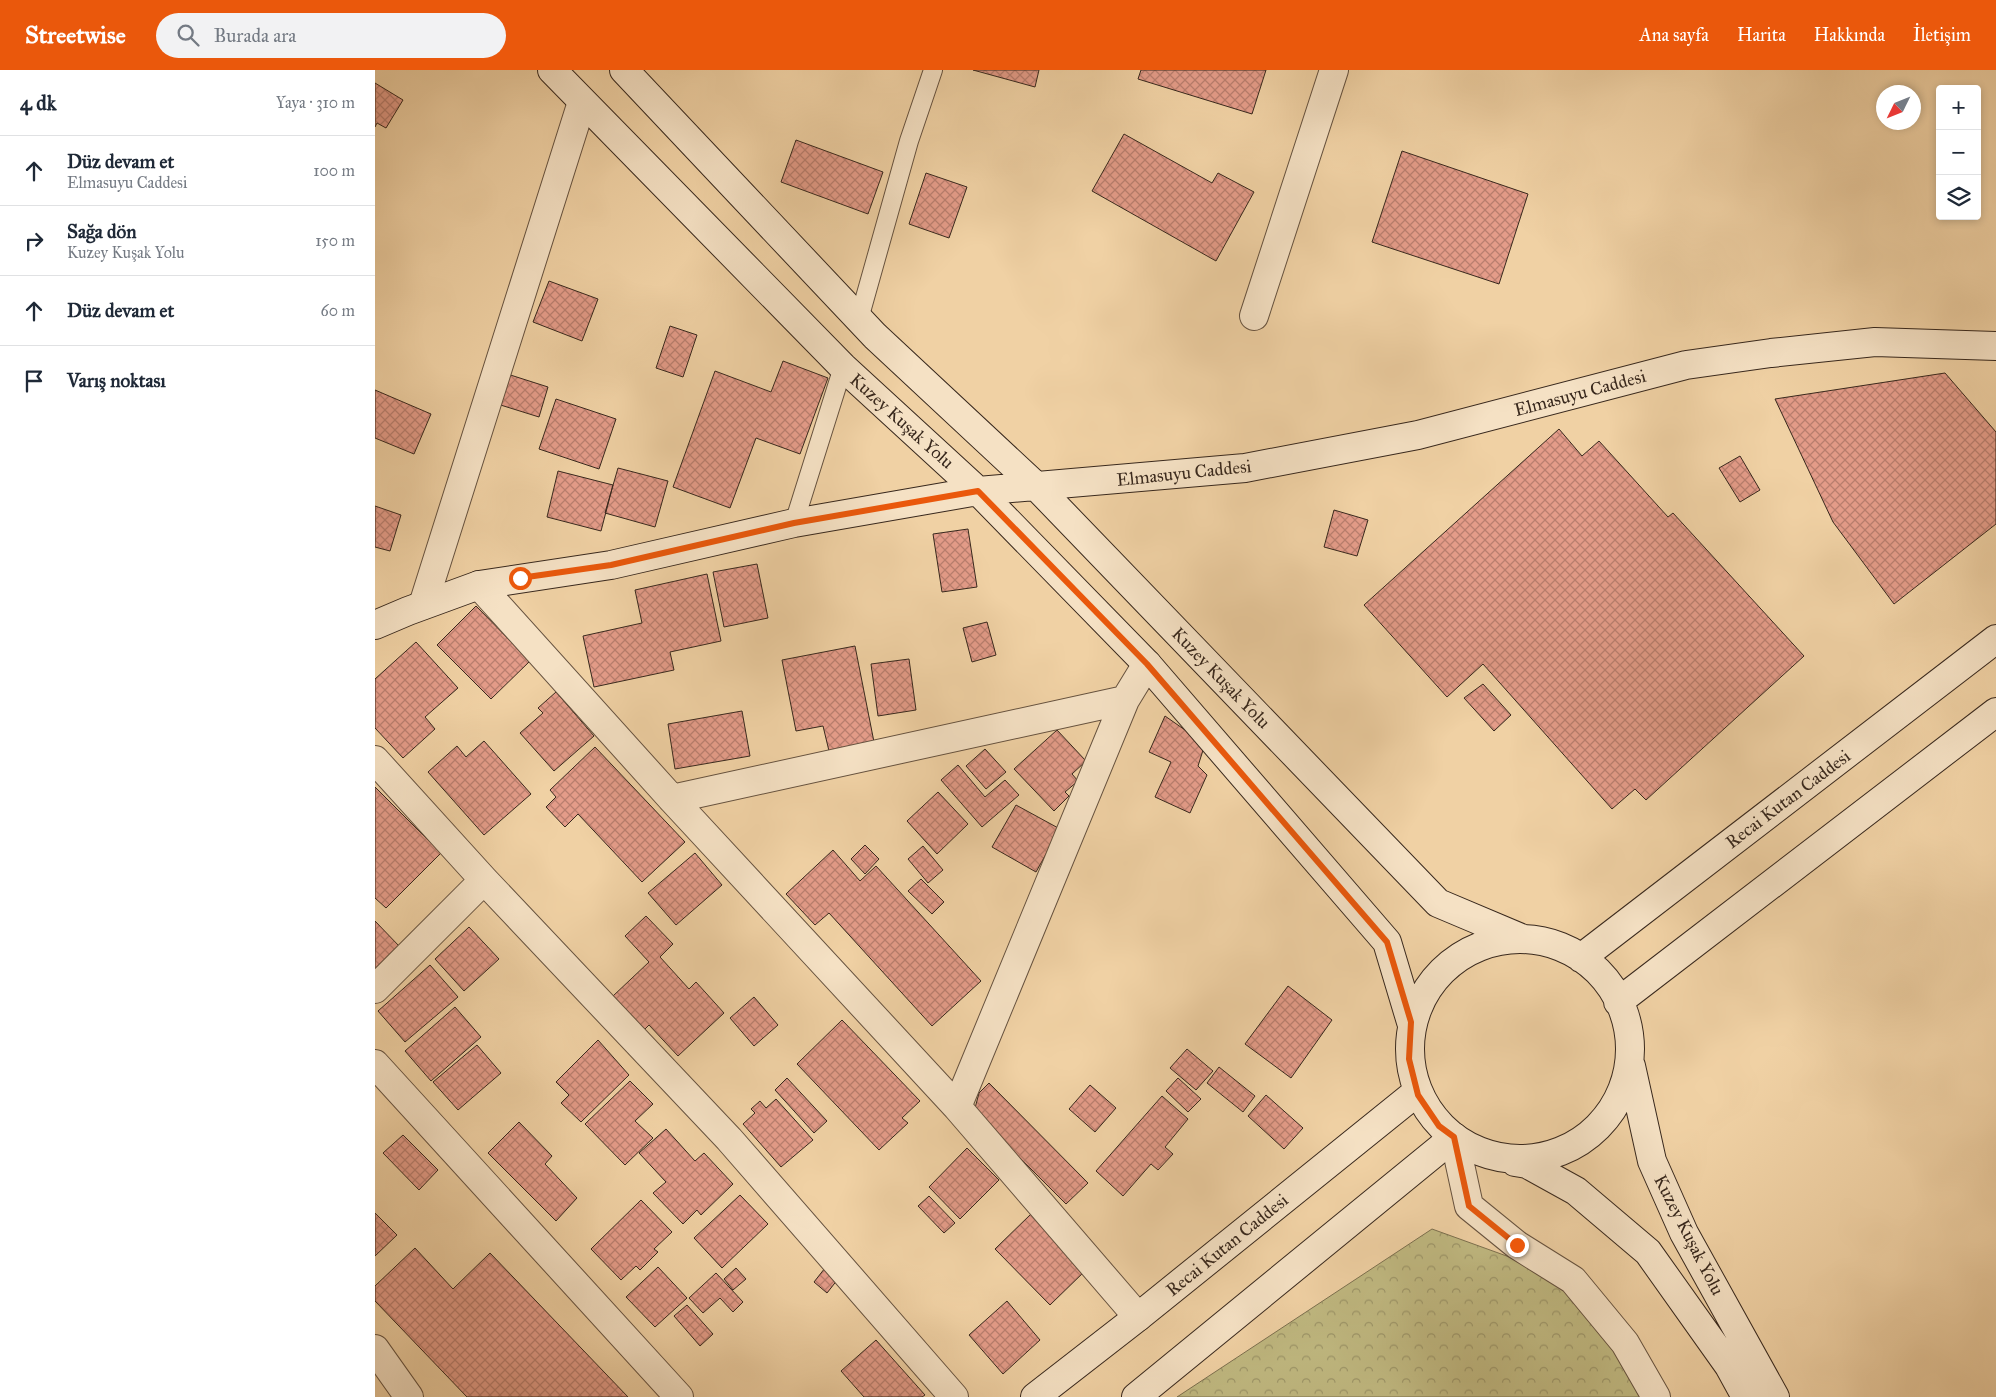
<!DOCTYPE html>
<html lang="tr">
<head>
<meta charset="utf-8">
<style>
	body { margin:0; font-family:"IM FELL Great Primer",serif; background:#f2f2f3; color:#1f2937 }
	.controls { position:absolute; right:15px; top:15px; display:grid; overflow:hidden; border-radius:5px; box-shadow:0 2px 8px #0003 }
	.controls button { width:45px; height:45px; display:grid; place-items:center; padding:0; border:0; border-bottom:1px solid #e0e1e3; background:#fff; color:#1f2937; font:25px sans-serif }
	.compass { position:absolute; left:1501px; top:15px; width:45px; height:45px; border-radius:50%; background:#fff; box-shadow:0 2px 8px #0003; rotate:227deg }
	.stop { position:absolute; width:15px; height:15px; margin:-11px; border:4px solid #ea580c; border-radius:50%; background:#fff }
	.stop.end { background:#ea580c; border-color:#fff; box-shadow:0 1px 5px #0008 }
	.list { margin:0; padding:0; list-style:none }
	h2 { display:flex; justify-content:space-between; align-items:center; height:65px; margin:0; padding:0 20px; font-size:21px }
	h2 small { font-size:16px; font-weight:400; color:#747a83 }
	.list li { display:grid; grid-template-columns:32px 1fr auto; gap:15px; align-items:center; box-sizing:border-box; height:70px; padding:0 20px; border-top:1px solid #e0e1e3 }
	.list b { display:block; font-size:19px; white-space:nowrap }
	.list p { margin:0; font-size:16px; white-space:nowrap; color:#747a83 }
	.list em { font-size:16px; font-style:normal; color:#747a83 }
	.icon { flex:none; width:28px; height:28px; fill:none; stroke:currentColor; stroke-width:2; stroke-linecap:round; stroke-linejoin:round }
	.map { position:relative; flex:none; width:1621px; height:1327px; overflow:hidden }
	header { display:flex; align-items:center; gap:30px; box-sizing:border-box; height:70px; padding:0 25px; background:#ea580c; color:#fff }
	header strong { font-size:24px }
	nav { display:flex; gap:28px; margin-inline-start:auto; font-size:18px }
	.search { width:350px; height:45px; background:#f2f2f3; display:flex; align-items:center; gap:12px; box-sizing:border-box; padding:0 18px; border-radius:28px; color:#747a83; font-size:19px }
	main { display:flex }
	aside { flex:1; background:#fff }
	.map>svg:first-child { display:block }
	.forest { fill:url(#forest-crowns); stroke:#7c704f }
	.building { fill:url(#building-cross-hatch); stroke:#38281d }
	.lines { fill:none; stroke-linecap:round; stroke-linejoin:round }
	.lane-casing { stroke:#66523f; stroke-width:20 }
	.street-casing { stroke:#66523f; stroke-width:30 }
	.secondary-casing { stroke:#38281d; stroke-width:30 }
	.lane { stroke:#f5e1c4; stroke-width:18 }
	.street { stroke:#f5e1c4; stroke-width:28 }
	.secondary { stroke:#f5e1c4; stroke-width:28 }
	.route { stroke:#ea580c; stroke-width:6 }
	.labels { text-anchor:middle; stroke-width:4.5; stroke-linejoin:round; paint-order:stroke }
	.street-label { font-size:18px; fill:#38281d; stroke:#f5e1c4 }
</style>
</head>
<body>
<header>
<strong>Streetwise</strong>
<div class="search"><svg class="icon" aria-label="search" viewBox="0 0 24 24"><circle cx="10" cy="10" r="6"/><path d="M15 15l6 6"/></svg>Burada ara</div>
<nav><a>Ana sayfa</a><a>Harita</a><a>Hakkında</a><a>İletişim</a></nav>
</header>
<main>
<aside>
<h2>4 dk<small>Yaya · 310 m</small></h2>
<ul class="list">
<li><svg class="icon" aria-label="ahead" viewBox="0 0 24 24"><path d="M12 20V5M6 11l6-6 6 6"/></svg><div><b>Düz devam et</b><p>Elmasuyu Caddesi</p></div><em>100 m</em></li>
<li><svg class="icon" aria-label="right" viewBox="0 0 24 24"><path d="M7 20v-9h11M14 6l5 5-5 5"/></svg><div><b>Sağa dön</b><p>Kuzey Kuşak Yolu</p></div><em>150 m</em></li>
<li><svg class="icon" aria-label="ahead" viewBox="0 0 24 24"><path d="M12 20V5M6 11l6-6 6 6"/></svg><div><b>Düz devam et</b></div><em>60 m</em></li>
<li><svg class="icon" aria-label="arrive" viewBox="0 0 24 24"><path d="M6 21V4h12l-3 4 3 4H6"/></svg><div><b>Varış noktası</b></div></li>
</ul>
</aside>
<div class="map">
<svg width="1621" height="1327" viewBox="0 0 1621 1327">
	<defs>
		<pattern id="forest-crowns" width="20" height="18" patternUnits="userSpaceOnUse" patternTransform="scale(1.25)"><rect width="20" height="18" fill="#c0b981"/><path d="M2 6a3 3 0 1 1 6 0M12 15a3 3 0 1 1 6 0" fill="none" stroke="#9d9669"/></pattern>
		<pattern id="building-cross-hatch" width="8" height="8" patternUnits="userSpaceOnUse" patternTransform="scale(1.25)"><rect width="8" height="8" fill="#e49c89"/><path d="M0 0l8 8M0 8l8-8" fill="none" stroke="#ba7f6f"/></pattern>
	</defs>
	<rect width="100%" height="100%" fill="#f0d1a4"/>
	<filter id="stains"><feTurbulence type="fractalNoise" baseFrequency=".004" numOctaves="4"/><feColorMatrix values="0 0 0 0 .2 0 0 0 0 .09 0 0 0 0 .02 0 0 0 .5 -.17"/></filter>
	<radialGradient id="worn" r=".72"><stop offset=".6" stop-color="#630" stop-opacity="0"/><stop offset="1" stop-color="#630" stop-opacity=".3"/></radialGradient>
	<path class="forest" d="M1057,1159L1198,1210L1265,1327H802Z"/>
	<path class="building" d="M598,0H664L660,17Z
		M766,0H891L877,44L763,9Z
		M0,13L28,30L11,58L2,53L0,57Z
		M749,64L837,113L843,103L879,122L841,191L717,121Z
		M421,70L508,102L493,144L406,112Z
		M1027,81L1153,124L1124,214L997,172Z
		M551,103L592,117L574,168L534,154Z
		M174,211L223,229L207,271L158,252Z
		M295,256L322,265L308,307L281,298Z
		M408,291L453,308L425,384L381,368L355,438L298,417L340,301L396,322Z
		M126,302L173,317L164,347L116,332Z
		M1570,303L1621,362V454L1519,534L1458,452L1400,329Z
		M0,320L56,344L39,384L0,368Z
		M181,329L241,349L224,399L164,379Z
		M1184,359L1207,386L1224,371L1293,447L1298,443L1429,586L1271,730L1260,719L1237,739L1108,594L1072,627L989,535Z
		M1365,386L1385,420L1365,432L1344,398Z
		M243,398L293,411L280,457L230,443Z
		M183,401L238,415L226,461L172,447Z
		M0,436L26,445L15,481L0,477Z
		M959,440L993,450L982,486L949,477Z
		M593,459L602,517L567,522L558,464Z
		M382,494L393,548L349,557L338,502Z
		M332,504L346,571L295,582L299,600L219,617L208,566L267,553L260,520Z
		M101,536L155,591L116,629L62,575Z
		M612,552L621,585L597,592L588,558Z
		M41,572L83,618L50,647L60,659L28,688L0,658V609Z
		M480,576L499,672L454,681L448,656L421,661L407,590Z
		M534,589L541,640L503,646L496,594Z
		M1108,614L1136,645L1119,661L1089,628Z
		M181,622L219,666L179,701L145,663L168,643L163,638Z
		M367,641L375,686L300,699L293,654Z
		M790,646L830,674L823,696L832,705L815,743L780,727L796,692L774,682Z
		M682,660L711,691L697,704L703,711L690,722L694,726L679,741L639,699Z
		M109,671L156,724L109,765L53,702L82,676L91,687Z
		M220,677L310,772L267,812L203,744L190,757L171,737L181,727L175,720Z
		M610,679L631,702L611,719L591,696Z
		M583,695L610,727L630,710L644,725L607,757L566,710Z
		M0,717L66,783L11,838L0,828Z
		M563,722L593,754L562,784L532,751Z
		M641,735L685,759L661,802L617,777Z
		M490,775L504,789L490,804L476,789Z
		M548,776L568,800L553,813L533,789Z
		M458,780L485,811L501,796L606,911L557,956L454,843L440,855L411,824Z
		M320,783L347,815L301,855L273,823Z
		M546,809L569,832L557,844L533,821Z
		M271,846L298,874L285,887L314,919L321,912L349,943L303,986L274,955L269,960L238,926L274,892L250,866Z
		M0,851L25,877L0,901Z
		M94,857L124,889L89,921L60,889Z
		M55,895L83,927L30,972L3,941Z
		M913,916L957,950L916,1008L870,974Z
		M379,927L403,955L379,976L355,948Z
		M80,937L106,967L56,1011L30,981Z
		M467,950L545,1031L527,1048L533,1053L504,1080L422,994Z
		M223,970L254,1005L206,1052L186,1033L194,1025L181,1012Z
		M102,975L126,1003L83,1040L58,1012Z
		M812,979L838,1001L821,1020L795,998Z
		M844,997L880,1026L868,1042L832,1013Z
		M412,1008L452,1051L439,1063L400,1020Z
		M803,1008L826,1029L813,1042L791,1021Z
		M255,1011L278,1034L260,1051L278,1068L250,1095L210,1054Z
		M614,1013L713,1113L691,1134L599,1042L604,1023Z
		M715,1015L741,1038L720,1062L694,1039Z
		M891,1025L928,1058L909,1079L873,1046Z
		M787,1026L813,1049L790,1077L798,1084L783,1100L776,1094L748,1126L721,1101Z
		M401,1029L438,1070L406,1097L368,1054L380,1043L376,1039L385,1031L391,1038Z
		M144,1052L177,1086L170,1094L202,1128L181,1151L113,1083Z
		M291,1059L320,1091L329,1083L358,1114L326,1145L322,1140L308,1154L278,1123L291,1112L264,1083Z
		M28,1065L63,1100L44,1120L8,1083Z
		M592,1078L624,1110L585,1149L554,1117Z
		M365,1125L393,1154L347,1198L319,1168Z
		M554,1126L580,1153L569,1163L543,1136Z
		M266,1130L297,1162L279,1179L283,1182L265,1200L261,1196L246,1210L216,1179Z
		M0,1143L22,1165L0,1186Z
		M656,1144L711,1200L675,1235L620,1179Z
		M40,1178L78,1219L115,1183L253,1327H92L0,1231V1216Z
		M283,1197L312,1228L280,1257L251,1227Z
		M361,1198L371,1209L358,1220L349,1209Z
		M450,1198L463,1209L452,1223L439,1212Z
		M341,1203L368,1232L358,1242L345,1228L328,1243L314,1228Z
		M632,1231L665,1270L628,1304L594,1265Z
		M312,1235L338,1264L325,1276L299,1246Z
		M501,1270L550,1325L547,1327H489L466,1301Z"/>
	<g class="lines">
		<g class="lane-casing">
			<path id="lane" d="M484,249L534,71L558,0
				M419,453L468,297"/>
		</g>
		<g class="street-casing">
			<path id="street" d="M879,246L959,0
				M104,515L297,729L582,1037L763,1247
				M48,535L207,32
				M0,690L109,810L354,1069L579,1327
				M297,729L750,630
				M0,919L109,810
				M0,994L304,1327
				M582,1037L750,630L772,594
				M1079,1067L1094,1136L1142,1175L1198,1210L1250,1273L1281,1327
				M0,1279L34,1327"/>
		</g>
		<g class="secondary-casing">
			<path id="secondary" d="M177,0L468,297L603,421L772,594L1012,872L1036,952
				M249,0L500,266L662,417L1063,833L1146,868
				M0,555L33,541L104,515L236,495L419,453L603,421L870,398L1043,365L1311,295L1396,283L1500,272L1621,276
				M1035 979a110 110 0 1 1 220 0a110 110 0 1 1-220 0Z
				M1206,888L1621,569
				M1243,932L1621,642
				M1256,996L1277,1091L1309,1163L1400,1327
				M1140,1092L1152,1094L1201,1121L1273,1182L1354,1296L1371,1327
				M660,1327L763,1247L1042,1022
				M761,1327L1079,1067"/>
		</g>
		<use href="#lane" class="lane"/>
		<use href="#street" class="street"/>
		<use href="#secondary" class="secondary"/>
	</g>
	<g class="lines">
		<path class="route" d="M145,508L236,495L419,453L603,421L772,594L1012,872L1036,952L1034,989L1043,1025L1064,1056L1079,1067L1094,1136L1142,1175"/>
	</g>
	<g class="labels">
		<g class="street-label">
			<text transform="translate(1205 323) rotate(-15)" y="6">Elmasuyu Caddesi</text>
			<text transform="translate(527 351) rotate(42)" y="6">Kuzey Kuşak Yolu</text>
			<text transform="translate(809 403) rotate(-6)" y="6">Elmasuyu Caddesi</text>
			<text transform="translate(846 608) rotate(46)" y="6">Kuzey Kuşak Yolu</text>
			<text transform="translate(1413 729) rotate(-37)" y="6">Recai Kutan Caddesi</text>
			<text transform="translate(1314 1165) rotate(63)" y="6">Kuzey Kuşak Yolu</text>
			<text transform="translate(852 1175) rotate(-39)" y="6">Recai Kutan Caddesi</text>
		</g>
	</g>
	<rect width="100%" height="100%" filter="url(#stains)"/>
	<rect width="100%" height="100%" fill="url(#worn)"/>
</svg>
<div class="controls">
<button>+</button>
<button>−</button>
<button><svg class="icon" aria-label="layers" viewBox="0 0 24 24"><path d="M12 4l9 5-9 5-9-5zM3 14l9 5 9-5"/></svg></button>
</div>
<svg class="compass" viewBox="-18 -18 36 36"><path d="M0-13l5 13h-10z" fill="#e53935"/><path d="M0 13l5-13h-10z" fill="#747a83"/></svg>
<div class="stop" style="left:145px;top:508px"></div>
<div class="stop end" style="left:1142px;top:1175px"></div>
</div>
</main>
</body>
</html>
